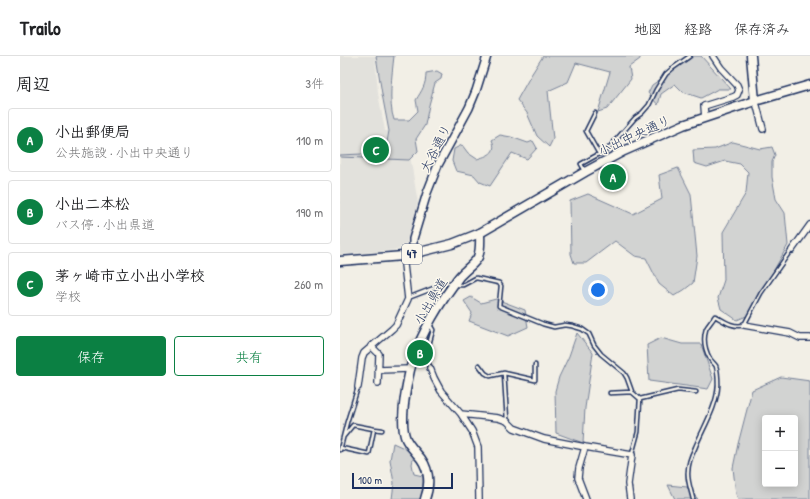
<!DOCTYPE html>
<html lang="ja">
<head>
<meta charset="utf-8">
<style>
	body { margin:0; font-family:"Patrick Hand","Klee One",sans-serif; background:#f6f6f6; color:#202124 }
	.controls { position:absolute; right:12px; bottom:12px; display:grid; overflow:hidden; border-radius:4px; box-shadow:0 2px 10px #0003 }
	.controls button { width:36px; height:36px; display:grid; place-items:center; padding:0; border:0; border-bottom:1px solid #e0e0e0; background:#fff; color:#202124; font:20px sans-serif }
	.scale { position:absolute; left:12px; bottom:10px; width:101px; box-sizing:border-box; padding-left:4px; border:2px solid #1b2f5e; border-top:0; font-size:11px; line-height:14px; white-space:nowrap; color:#1b2f5e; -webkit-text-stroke:3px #fbf7ec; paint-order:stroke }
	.you { position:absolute; left:258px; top:234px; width:14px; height:14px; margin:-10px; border:3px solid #fff; border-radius:50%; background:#1a73e8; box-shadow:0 0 0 6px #1a73e833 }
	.badge { display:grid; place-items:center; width:26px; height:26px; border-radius:50%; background:#0b8043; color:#fff; font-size:13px; font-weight:700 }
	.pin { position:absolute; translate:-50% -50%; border:2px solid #fff; box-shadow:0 1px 4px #0006 }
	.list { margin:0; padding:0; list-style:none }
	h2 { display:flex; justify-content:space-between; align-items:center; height:52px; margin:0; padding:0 16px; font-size:17px }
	h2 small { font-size:13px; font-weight:400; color:#757577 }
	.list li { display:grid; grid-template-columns:26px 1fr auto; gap:12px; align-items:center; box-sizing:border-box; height:64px; margin:0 8px 8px; padding:0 8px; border:1px solid #e0e0e0; border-radius:4px }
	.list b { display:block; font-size:15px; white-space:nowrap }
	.list p { margin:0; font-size:13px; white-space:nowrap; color:#757577 }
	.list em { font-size:13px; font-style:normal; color:#757577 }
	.actions { display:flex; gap:8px; padding:12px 16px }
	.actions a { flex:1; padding:9px 0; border:1px solid #0b8043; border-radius:4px; text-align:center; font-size:14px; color:#0b8043 }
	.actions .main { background:#0b8043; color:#fff }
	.map { position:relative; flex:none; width:470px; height:443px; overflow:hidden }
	header { display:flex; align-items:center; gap:24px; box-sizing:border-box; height:56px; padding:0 20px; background:#fff; border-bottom:1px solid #e0e0e0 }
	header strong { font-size:19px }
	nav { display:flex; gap:22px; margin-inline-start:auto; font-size:14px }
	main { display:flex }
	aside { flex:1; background:#fff }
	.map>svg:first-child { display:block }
	.built { fill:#e2e1dc }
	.green { fill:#d2d3d2; stroke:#768198; fill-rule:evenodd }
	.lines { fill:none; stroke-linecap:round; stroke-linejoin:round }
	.service-casing { stroke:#1b2f5e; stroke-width:5.5 }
	.minor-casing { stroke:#1b2f5e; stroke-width:8 }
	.tertiary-casing { stroke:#1b2f5e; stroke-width:10 }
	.secondary-casing { stroke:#1b2f5e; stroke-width:11 }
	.primary-casing { stroke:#1b2f5e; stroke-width:11 }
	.service { stroke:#fbf7ec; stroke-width:2.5 }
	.minor { stroke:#fbf7ec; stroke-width:5.5 }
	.tertiary { stroke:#fbf7ec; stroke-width:7 }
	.secondary { stroke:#fbf7ec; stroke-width:8 }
	.primary { stroke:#fbf7ec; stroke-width:8 }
	.labels { text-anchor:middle; stroke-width:3; stroke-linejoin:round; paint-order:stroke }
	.shield { fill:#fbf7ec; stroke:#5e6b89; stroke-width:1 }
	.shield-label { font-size:12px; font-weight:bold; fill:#1b2f5e }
	.street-label { font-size:13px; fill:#1b2f5e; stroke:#fbf7ec }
</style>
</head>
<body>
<header>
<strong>Trailo</strong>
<nav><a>地図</a><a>経路</a><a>保存済み</a></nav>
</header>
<main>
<aside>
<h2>周辺<small>3件</small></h2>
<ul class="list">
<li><span class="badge">A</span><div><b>小出郵便局</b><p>公共施設 · 小出中央通り</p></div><em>110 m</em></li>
<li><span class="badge">B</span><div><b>小出二本松</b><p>バス停 · 小出県道</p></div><em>190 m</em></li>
<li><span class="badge">C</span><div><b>茅ヶ崎市立小出小学校</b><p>学校</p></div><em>260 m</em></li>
</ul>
<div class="actions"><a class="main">保存</a><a>共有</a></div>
</aside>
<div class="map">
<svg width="470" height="443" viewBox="0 0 470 443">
	<rect width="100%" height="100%" fill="#f2efe6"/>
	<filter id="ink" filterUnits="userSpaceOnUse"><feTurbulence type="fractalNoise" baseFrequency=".025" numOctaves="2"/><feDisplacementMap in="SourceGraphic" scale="8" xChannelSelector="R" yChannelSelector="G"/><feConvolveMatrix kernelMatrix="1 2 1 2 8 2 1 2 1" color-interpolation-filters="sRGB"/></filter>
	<g filter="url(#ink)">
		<path class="built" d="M0,0H35L38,37L45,75L72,78L70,100L78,147L67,188L61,193L37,196L0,199Z"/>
		<path class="green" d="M36,0H54C52,18 48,47 54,64H69L78,55L76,44C82,34 86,29 86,17L97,15L102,18L101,23L95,27L89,49L85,69L76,83L78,95L69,104L0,101V99L22,98L47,86L49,75L42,38Z
			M203,0H300V3L289,11L291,23L267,53L258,56L270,16L236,7L228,26L208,35L213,83L209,91L197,80L187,57L177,44L191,19Z
			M352,0H361L391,33H378L361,42L343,36L335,28L321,38L318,49L308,37L312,29L328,18L336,11L350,3Z
			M160,79L171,81L188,87L193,85L197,92L187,103L172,97L150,130L140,126L134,119L116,115L112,105L114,93L122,89L128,97L137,103C147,100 158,97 152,84Z
			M393,86L420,93L432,91L435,99L432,106V121L436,143L445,157L448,189L409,259L397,264L381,253L378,242L384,224L383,176L406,137L408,116L400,108L385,105L367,111L354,107L353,94L375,93Z
			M338,112L351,138L357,200L353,227L344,234L334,240L319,228L306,202L295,200L275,185L246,207H234L231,198L230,145L248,138L293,158L322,143L319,119Z
			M131,241L141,247L156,243L185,254L188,271L168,280L129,265L132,257L124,245Z
			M237,277L253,297L245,352L243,387L216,377L215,335L219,321L229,300Z
			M321,282L342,288H361L373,323L368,333L309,325L307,289Z
			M441,321L470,325V443H398L396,438L393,412L398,388L412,334ZM425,362H455V428H425Z
			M53,387L64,392L74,399L72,408L74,418L83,420V435L80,443H52L54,427L50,404Z
			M328,429L347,431L358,443H335Z"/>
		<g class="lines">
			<g class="service-casing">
				<path id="service" d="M255,57L246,75L259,98
					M245,115L241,108L268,93L295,62L302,57L309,49L316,34L326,18L333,12L350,0
					M68,242L107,227H114L118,229H123L136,222L141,223L159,227L161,230L159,250L203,268L214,271L225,269L232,270L242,273L249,278L254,289L261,298L284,317L287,322L292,336L300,343L298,376L292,398
					M139,309L145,317L150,320L164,317L195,324V309
					M90,312L86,299L93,274L90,269
					M164,317L167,364
					M270,337L292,336
					M300,343L338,334L356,336
					M4,380L13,369L34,373
					M1,392L29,398L34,373L42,374
					M0,394L7,366L18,331
					M353,443C351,434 347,424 348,416C348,407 351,400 355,392C363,372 377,351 378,329C378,323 378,316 376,310C375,308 372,306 370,303C365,294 363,283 366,273C368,269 372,265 375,260C384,265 393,272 404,269L421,237L451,194"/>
			</g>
			<g class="minor-casing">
				<path id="minor" d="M415,45L417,50L423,73
					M365,62L364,50L393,41L397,39L399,34L397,29L381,12L373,0
					M452,194L470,169
					M404,269L450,277L460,282H470
					M31,290L39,298L38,327
					M90,312L94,322L101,335L121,358L158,362L167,365L174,372L204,383L245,391L292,399L288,428L290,443
					M38,314L70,313
					M18,331L22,302L24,297L52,273L56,269L68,243L63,200
					M121,358L132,375L138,391L139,443
					M245,391L239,412L238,422L246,443"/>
			</g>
			<g class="tertiary-casing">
				<path id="tertiary" d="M73,198V183L87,137L98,109L129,52L136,35L147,0"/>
			</g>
			<g class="secondary-casing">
				<path id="secondary" d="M411,0L415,45
					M85,443C91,427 89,410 77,398C73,393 69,389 66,383C59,367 66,332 70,314C78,283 95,254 114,228C117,223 121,218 126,214C130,210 135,207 138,201C141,193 140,184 140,177"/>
			</g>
			<g class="primary-casing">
				<path id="primary" d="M0,205L63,200L84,195L112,188L140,177L245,116L284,95L343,69L415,45L470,29"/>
			</g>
			<use href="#service" class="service"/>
			<use href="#minor" class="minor"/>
			<use href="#tertiary" class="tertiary"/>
			<use href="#secondary" class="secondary"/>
			<use href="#primary" class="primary"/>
		</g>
	</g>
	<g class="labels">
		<rect class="shield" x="62" y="188" width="20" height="20" rx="3"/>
		<g class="shield-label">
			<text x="72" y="202">47</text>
		</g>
		<g class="street-label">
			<text transform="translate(294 79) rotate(-25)" y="5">小出中央通り</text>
			<text transform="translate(95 92) rotate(-63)" y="5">大谷通り</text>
			<text transform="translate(90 245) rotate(-59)" y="5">小出県道</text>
		</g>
	</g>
</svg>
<div class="controls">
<button>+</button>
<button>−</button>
</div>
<div class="scale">100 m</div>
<div class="you"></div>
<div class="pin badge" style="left:273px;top:121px">A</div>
<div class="pin badge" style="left:80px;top:297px">B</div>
<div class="pin badge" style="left:36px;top:94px">C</div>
</div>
</main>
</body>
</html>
